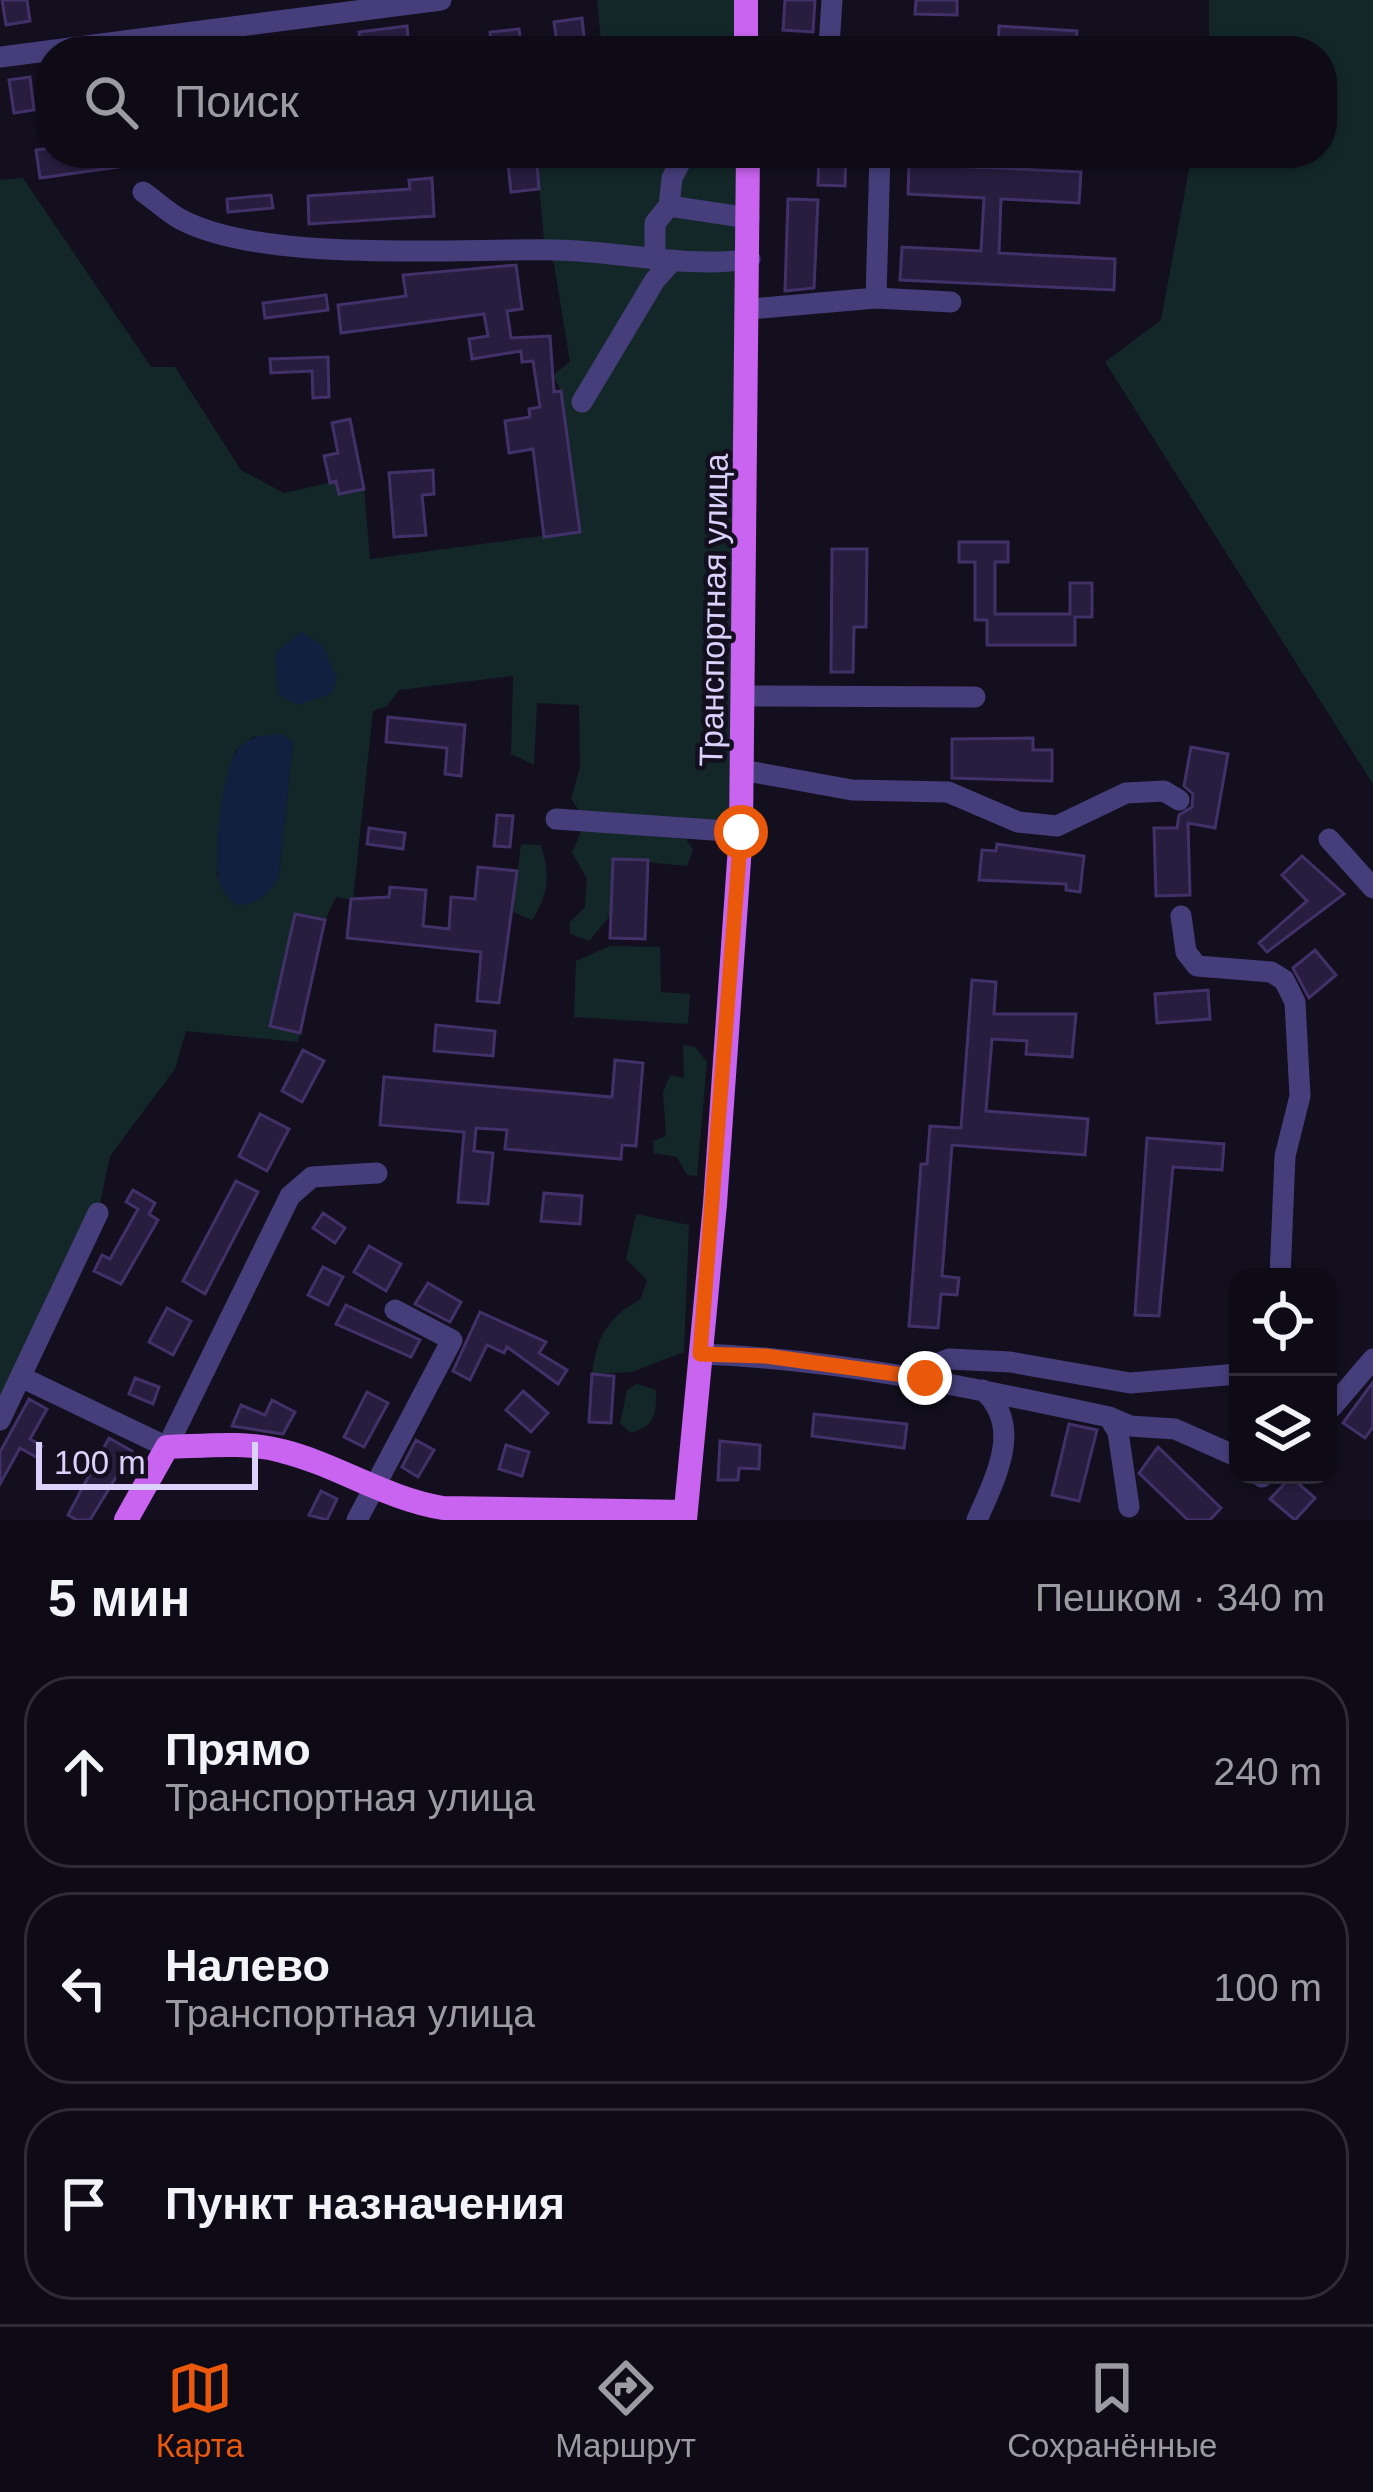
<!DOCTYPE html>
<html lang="ru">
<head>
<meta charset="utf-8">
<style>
	body { margin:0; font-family:Helvetica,sans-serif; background:#171420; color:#f1f3f6 }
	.controls { position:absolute; right:36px; bottom:36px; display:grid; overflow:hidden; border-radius:24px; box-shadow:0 3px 9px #0004 }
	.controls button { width:108px; height:108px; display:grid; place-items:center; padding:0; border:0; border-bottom:3px solid #2e2b36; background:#0e0b17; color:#f1f3f6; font:60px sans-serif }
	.scale { position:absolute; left:36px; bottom:30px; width:222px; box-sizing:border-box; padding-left:12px; border:6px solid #dad2fa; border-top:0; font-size:33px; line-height:42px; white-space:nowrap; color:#dad2fa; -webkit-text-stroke:9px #130f1f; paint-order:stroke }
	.stop { position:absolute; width:36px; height:36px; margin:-27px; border:9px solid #ea580c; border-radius:50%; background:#fff }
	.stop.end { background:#ea580c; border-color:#fff; box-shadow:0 3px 12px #0008 }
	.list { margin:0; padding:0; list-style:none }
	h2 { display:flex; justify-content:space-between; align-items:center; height:156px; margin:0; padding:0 48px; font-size:51px }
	h2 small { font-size:39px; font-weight:400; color:#9b9ba1 }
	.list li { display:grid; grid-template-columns:78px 1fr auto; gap:36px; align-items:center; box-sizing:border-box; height:192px; margin:0 24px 24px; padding:0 24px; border:3px solid #2e2b36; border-radius:48px }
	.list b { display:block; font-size:45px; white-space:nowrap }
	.list p { margin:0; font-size:39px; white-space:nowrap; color:#9b9ba1 }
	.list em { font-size:39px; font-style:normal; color:#9b9ba1 }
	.icon { flex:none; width:66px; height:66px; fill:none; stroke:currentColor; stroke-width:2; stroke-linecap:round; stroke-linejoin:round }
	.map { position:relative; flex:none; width:1373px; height:1520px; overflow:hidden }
	.search { position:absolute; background:#0e0b17; box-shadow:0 3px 9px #0004; left:36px; right:36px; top:36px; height:132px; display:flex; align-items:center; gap:30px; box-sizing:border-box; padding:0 42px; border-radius:48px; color:#9b9ba1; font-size:45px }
	.sheet { height:804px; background:#0e0b17 }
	nav { display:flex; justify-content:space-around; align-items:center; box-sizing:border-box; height:168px; border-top:3px solid #2e2b36; background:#0e0b17; font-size:33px; color:#9b9ba1 }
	nav a { display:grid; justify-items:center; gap:6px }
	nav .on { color:#ea580c }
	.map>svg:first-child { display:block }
	.green { fill:#132729; fill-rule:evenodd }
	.water { fill:#122040 }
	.building { fill:#271d3e; stroke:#413168; stroke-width:3 }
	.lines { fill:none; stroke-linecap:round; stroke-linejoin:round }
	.minor { stroke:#463e7a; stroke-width:21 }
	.major { stroke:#c864f0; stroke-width:24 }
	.route { stroke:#ea580c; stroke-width:15 }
	.labels { text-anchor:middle; stroke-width:9; stroke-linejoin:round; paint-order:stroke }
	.street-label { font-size:33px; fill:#dad2fa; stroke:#130f1f }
</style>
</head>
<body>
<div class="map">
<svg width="1373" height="1520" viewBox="0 0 1373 1520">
	<rect width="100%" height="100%" fill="#130f1f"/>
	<path class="green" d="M597,0H746V51H602Z
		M1209,0H1373V784L1105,362L1161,320L1192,153H1322V51H1209Z
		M536,153H748L741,832L580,812L571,799L580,767L579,705L537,703L534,765L511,754L513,676L399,690L387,706L373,711L353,900L336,897L325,920L294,915L270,1025L300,1033L298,1042L186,1031L175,1069L110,1156L98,1213L0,1420V180L23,178L151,367H175L241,470L284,493L336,481L339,494L364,489L370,559L579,531L561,391L553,375L570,362L554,264L545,251ZM282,735L293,742L279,876C269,895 258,903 237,905L217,875L229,774L235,751L253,737Z
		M582,830L686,839L693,850L687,866L613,859L610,916L589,941L570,934V922L585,907L587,879L572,852Z
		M521,844L541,845C550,875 549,894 532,920L513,912Z
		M610,946L660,947L661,992L690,994L688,1024L574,1017L576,961Z
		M683,1045L695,1047L707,1062L697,1176L687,1175L677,1157L654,1153L653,1141L666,1136L663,1092L670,1075L684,1078Z
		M636,1214L689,1225L684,1352L632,1372L592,1374C597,1337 607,1318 641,1299L647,1280L626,1259Z
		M637,1384L656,1390C656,1415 656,1425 631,1433L620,1423L627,1390Z"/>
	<path class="water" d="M301,632L323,646L337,679L331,694L298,705L278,694L275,653Z
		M282,734L293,742L279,876C269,895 258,904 237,905C226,896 219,888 218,873C215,847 222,769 238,749C250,735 264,736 282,734Z"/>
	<path class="building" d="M2,0H27L30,21L6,25Z
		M785,0H815L813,32L783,30Z
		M916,0H957V15L915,14Z
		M582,18L585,47L558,50L554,22Z
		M407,26L409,48L361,51L359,32Z
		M999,26L1077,31L1076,51H998Z
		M519,29L522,51L492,49L490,32Z
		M30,77L34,110L14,113L9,80Z
		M51,148V153H168V160L40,178L36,150Z
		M536,153L539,189L511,192L507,155Z
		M819,153H846L845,186L818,185Z
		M909,164L1081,172L1079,203L1001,199L999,253L1115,259L1114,290L900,280L902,247L981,251L984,198L908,194Z
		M432,178L434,216L309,224L308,196L410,189L409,180Z
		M271,195L273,208L228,212L227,199Z
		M788,199L818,200L814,288L785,291Z
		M516,265L522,309L507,311L511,338L550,336L554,392L561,391L580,532L544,537L533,449L509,453L505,421L530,417L529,409L540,407L533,361L522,362L521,351L472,359L469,339L488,336L484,314L341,333L338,305L406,296L403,275Z
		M326,295L328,310L265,318L263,303Z
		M328,357L329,397L313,398L312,371L271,373L270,359Z
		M350,419L364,489L339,494L336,481L330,483L324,456L338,453L332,423Z
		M433,470L434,494L422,495L426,535L394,537L389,473Z
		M959,542H1008V562H995V614H1070V583H1092V617H1075V645H987V620H975V562H959Z
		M832,549H867L866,627H854L853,672H831Z
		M388,717L465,725L461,776L445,774L447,748L386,742Z
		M1033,738V750H1052V781L952,778V739Z
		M1191,747L1228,754L1215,828L1188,823L1190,895L1156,896L1154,828H1177L1179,815L1192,807L1193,794L1184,786Z
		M497,815L513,816L510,847L494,846Z
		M369,828L405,833L403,849L367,844Z
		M997,844L1084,856L1080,892L1066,890V884L979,880L982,850L996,851Z
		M1302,856L1344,894L1267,952L1259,943L1307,901L1282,875Z
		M613,859L648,860L645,939L610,938Z
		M478,867L517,871L499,1003L477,1001L481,952L347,938L351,899L389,897L390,887L426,890L423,926L449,929L451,897L475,899Z
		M295,914L325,920L300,1033L270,1026Z
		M1315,950L1336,975L1309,998L1293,968Z
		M972,980L996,982L994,1014H1076L1072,1057L1026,1054L1027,1041L992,1039L986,1111L1088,1119L1085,1155L952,1145L942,1276L959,1278L957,1295L941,1294L938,1328L909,1326L921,1164H927L930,1126L961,1128Z
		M1208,990L1210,1019L1157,1023L1155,994Z
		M436,1025L495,1031L493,1056L434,1051Z
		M303,1050L324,1061L302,1102L282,1091Z
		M615,1060L643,1063L636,1146L622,1145L621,1159L505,1149L507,1130L476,1128L474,1151L493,1153L488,1204L458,1202L464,1132L380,1125L384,1077L612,1097Z
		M260,1114L289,1129L267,1171L239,1156Z
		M1147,1138L1224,1144L1222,1170L1173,1167L1159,1316L1135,1315Z
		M236,1181L258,1192L205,1294L183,1281Z
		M133,1190L155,1203L149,1214L158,1220L121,1284L94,1271L102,1255L110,1259L138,1209L126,1202Z
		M544,1193L582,1196L580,1224L541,1221Z
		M323,1213L345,1228L335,1243L313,1228Z
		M369,1246L401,1264L386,1291L354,1272Z
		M323,1267L343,1277L328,1305L308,1295Z
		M428,1283L461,1302L450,1322L415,1304Z
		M346,1305L420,1340L411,1357L336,1324Z
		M167,1308L191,1321L173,1355L149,1342Z
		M480,1312L546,1342L539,1353L567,1370L558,1384L507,1347L504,1353L487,1345L470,1380L453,1371Z
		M592,1374L614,1376L611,1423L589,1422Z
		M135,1378L159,1387L153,1404L129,1394Z
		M1373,1382V1427L1365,1438L1343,1423Z
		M523,1391L548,1413L531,1432L506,1410Z
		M367,1392L388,1403L364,1447L344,1437Z
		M29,1399L47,1409L30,1439L42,1446L36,1457L20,1448L0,1484V1452Z
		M272,1400L295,1412L283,1434L232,1426L241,1405L265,1415Z
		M814,1414L907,1424L904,1448L812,1436Z
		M1069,1424L1097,1430L1079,1501L1052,1495Z
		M109,1438L132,1451L90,1520H77L68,1515Z
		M416,1440L434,1450L418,1477L402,1467Z
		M720,1441L760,1445L759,1469L739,1468L738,1480H718Z
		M506,1445L529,1452L522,1476L499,1469Z
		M1158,1447L1221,1508L1210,1520H1188L1139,1473Z
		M1291,1477L1315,1498L1295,1520L1270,1499Z
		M321,1491L337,1499L327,1520L309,1515Z"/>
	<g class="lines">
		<path class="minor" d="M829,46L832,0
			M746,47L964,50
			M0,57L441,0
			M685,153L672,178L669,206L749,218
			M880,153L876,298L951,302
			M143,192C155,200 167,212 180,219C264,264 459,248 556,250C621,251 686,269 750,259
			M655,259V223L669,206
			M750,309L876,298
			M582,402L655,280L673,260
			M744,696L975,697
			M742,770L852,790L948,792L1018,822L1057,826L1126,793L1164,791L1179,800
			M556,819L741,832
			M1329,839L1373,888
			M1181,916L1186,952L1197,966L1271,972L1284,980L1295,1002L1300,1096L1285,1156L1280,1277
			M701,1354C839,1359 973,1388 1109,1417L1130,1426L1175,1429L1238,1457
			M908,1375L949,1359L1010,1362L1130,1383L1238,1374
			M23,1378L167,1447L290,1196L312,1177L377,1173
			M1332,1407L1373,1359
			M1109,1417L1118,1432L1129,1507
			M0,1420L98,1213
			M1261,1475L1262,1477
			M357,1520L452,1340L395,1310
			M977,1520C995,1478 1024,1426 983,1390"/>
		<path class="major" d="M746,0V51
			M126,1520L167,1447C204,1446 246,1441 282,1451C338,1465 386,1499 443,1508L685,1512
			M685,1520L715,1204L741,832L748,153"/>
	</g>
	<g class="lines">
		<path class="route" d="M741,832L700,1354L766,1356L925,1378"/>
	</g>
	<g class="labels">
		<g class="street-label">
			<text transform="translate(713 610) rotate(-89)" y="12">Транспортная улица</text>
		</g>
	</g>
</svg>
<div class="controls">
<button><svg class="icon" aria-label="locate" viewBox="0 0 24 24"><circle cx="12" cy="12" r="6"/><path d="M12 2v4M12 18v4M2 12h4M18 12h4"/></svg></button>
<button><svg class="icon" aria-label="layers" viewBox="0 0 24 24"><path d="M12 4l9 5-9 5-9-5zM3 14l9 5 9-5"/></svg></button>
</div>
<div class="scale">100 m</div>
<div class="stop" style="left:741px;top:832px"></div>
<div class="stop end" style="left:925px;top:1378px"></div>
<div class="search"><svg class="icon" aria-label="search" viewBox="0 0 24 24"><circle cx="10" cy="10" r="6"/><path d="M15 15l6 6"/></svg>Поиск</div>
</div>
<section class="sheet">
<h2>5 мин<small>Пешком · 340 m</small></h2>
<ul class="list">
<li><svg class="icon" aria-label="ahead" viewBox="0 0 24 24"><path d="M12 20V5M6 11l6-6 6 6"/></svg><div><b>Прямо</b><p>Транспортная улица</p></div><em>240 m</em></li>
<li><svg class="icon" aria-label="left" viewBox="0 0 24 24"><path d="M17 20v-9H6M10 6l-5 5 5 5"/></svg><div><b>Налево</b><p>Транспортная улица</p></div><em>100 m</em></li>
<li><svg class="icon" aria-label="arrive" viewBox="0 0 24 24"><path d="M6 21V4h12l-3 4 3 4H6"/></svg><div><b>Пункт назначения</b></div></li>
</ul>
</section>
<nav>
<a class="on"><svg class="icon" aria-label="map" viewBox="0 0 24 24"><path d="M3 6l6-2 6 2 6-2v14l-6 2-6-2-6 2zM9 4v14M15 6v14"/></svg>Карта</a>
<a><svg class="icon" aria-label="directions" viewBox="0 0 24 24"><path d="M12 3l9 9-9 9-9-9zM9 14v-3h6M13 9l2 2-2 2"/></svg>Маршрут</a>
<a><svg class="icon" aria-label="saved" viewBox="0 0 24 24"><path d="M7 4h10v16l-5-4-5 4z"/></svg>Сохранённые</a>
</nav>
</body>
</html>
